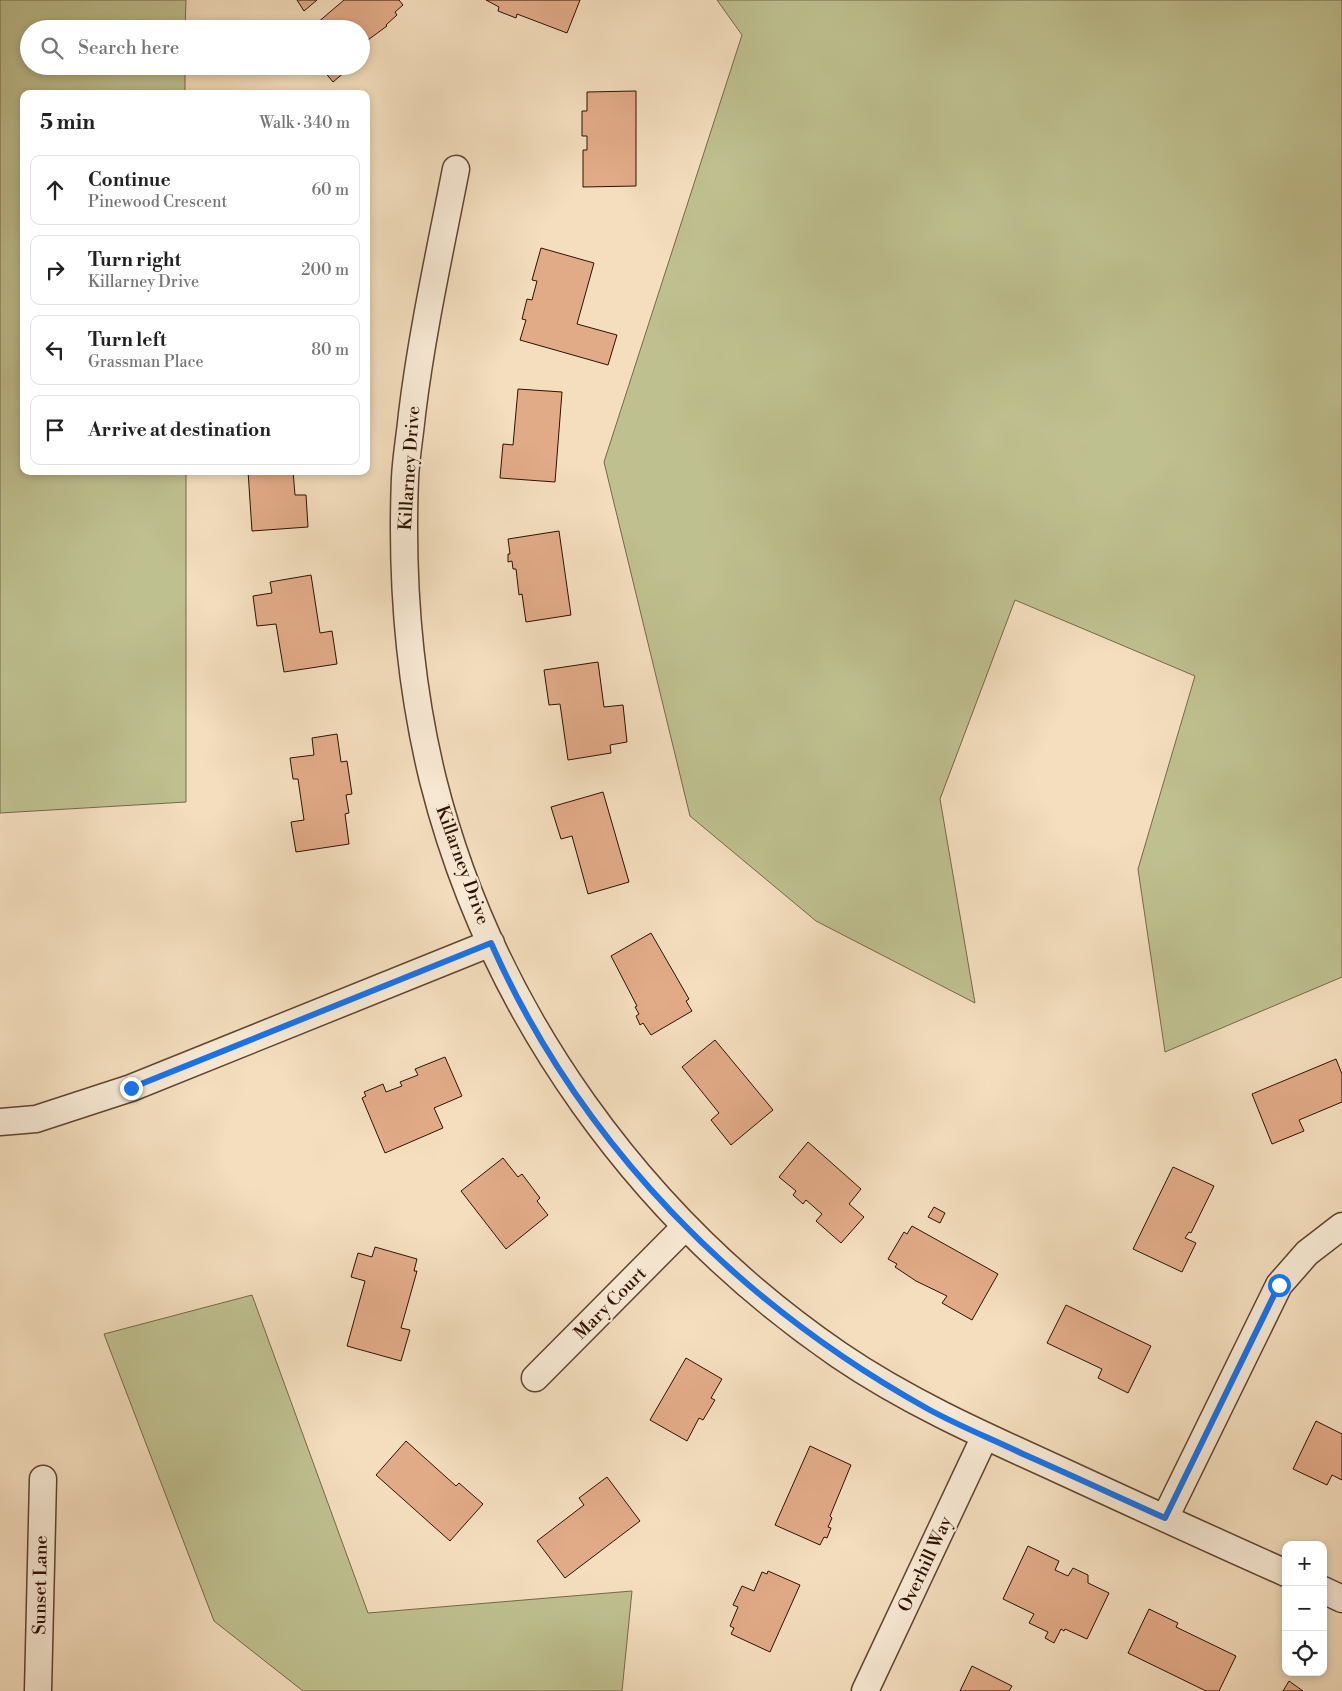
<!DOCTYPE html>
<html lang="en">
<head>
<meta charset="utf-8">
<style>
	body { margin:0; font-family:"Libre Bodoni",serif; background:#f6f6f6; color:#222 }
	.controls { position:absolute; right:15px; bottom:15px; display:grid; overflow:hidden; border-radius:10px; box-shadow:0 2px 8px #0003 }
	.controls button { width:45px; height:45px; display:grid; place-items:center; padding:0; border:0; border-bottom:1px solid #e0e0e0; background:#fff; color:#222; font:25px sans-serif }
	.stop { position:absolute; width:15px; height:15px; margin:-11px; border:4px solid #1a73e8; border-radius:50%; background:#fff }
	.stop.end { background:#1a73e8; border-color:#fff; box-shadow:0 1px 5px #0008 }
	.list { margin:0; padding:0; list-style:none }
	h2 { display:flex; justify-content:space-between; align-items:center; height:65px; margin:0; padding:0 20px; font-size:21px }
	h2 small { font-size:16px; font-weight:400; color:#767676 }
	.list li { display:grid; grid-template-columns:32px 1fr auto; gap:15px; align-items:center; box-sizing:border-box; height:70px; margin:0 10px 10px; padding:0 10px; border:1px solid #e0e0e0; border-radius:10px }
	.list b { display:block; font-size:19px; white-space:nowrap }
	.list p { margin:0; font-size:16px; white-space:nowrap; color:#767676 }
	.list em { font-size:16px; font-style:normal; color:#767676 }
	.icon { flex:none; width:28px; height:28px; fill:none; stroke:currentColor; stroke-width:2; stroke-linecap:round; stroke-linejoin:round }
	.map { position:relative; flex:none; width:1342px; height:1691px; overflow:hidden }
	.search { position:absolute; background:#fff; box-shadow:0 2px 8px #0003; left:20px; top:20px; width:350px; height:55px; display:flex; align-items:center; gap:12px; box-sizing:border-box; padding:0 18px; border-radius:28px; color:#767676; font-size:19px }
	.panel { position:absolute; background:#fff; box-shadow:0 2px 8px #0003; left:20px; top:90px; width:350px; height:385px; border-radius:10px }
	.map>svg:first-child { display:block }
	.green { fill:#bfc08f; stroke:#776848 }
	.building { fill:#e2ab88; stroke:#2f1101 }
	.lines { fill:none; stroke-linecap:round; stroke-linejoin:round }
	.street-casing { stroke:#604430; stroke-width:29 }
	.street { stroke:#f8ead5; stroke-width:26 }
	.route { stroke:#1a73e8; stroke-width:6 }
	.labels { text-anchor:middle; stroke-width:4.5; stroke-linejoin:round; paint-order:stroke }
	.street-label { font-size:18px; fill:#2f1101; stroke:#f8ead5 }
</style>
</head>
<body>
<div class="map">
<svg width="1342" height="1691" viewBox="0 0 1342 1691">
	<rect width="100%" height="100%" fill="#f4debe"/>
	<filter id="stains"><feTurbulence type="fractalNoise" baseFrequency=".004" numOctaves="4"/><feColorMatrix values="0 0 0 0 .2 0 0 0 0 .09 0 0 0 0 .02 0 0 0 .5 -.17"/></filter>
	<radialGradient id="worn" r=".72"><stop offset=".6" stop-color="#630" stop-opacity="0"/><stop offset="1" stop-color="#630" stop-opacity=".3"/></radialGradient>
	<path class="green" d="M0,0H186L185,29H29V66H185V94H24V471H186V802L0,813Z
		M717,0H1342V977L1165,1052L1138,869L1195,676L1015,600L940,799L975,1003L816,921L690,816L604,462L742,35Z
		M252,1295L368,1613L632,1591L622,1691H303L214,1621L104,1334Z"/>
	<path class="building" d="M297,0H317L304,11Z
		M344,0H399L403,5L395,12L397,15L386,25L387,26L361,45V29H310Z
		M486,0H580L567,33L517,14L516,18L498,11L499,7Z
		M266,24L270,29H261Z
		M320,66H352L333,82Z
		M636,91V186L583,187V150H587V136H582V111H587V92Z
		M541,248L594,263L577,324L617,335L608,365L520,340L526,320L522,319L527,299L532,300L537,281L532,280Z
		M518,389L562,392L555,482L500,478L503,444L513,445Z
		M248,471H293L295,495H306L308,527L252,531Z
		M559,531L571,615L526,622L522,594L519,595L516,569H513L512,561L508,562V554H510L508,539Z
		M311,575L320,633L332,631L337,664L284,672L276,624L257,626L253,596L272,593L270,582Z
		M598,662L604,707L623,705L627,742L610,745L611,753L568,760L560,704L549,705L544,670Z
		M337,734L341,762L347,761L352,794L346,795L349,813L345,814L349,844L296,852L291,822L304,820L298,779H293L290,758L314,755L312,738Z
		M603,792L629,882L588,894L572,836L561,839L551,807Z
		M651,933L689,999L686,1001L692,1011L651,1035L643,1023L640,1025L636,1016L639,1014L635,1007L637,1006L611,956Z
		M715,1040L773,1110L731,1145L711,1120L719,1113L682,1067Z
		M445,1057L462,1096L434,1108L443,1128L385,1153L362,1098L366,1096L364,1092L383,1084L386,1092L402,1086L400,1082L418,1075L415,1069Z
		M1336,1059L1342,1074V1102L1299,1120L1304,1131L1272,1144L1252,1094Z
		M808,1142L861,1189L849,1204L864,1217L841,1243L816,1221L822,1214L806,1200L803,1204L793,1195L796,1191L779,1177Z
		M503,1158L518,1177L522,1174L540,1198L537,1201L548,1215L506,1249L461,1191Z
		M1173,1167L1214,1186L1191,1233L1189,1232L1185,1238L1196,1243L1182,1272L1133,1249Z
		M934,1207L945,1213L940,1223L928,1217Z
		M912,1226L998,1274L972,1320L942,1303L947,1296L916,1281L895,1267L897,1264L888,1259L904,1232L907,1234Z
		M375,1247L417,1259L414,1271H417L401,1328L410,1330L401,1361L347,1346L365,1281L351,1277L358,1253L372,1257Z
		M1066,1305L1151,1346L1128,1393L1098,1378L1102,1369L1047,1343Z
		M686,1358L722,1379L711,1398L715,1400L703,1420L699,1418L687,1441L650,1420Z
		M1316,1421L1342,1434V1480L1332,1475L1327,1485L1293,1469Z
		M406,1441L456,1486L459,1483L483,1504L450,1541L376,1475Z
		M810,1446L851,1465L830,1516L832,1518L828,1527L831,1528L827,1538L824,1537L820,1545L775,1525Z
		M607,1477L640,1521L565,1578L537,1541L584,1505L579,1498Z
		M1028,1546L1059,1561L1055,1570L1068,1576L1073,1568L1088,1575V1583L1109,1593L1087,1639L1065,1629L1064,1631L1061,1629L1054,1643L1045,1638L1048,1632L1029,1623L1034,1614L1003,1599Z
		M768,1571L800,1585L770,1652L731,1634L734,1628L730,1626L738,1607L733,1605L742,1586L754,1591L762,1572L767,1574Z
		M1149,1609L1178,1623L1176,1627L1236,1656L1219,1691H1206L1128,1653Z
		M972,1666L1012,1686L1009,1691H960Z
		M1289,1681L1303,1691H1283Z"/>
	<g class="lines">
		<g class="street-casing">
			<path id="street" d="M456,169C440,251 422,332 412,414C410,435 406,457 405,478C401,579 409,682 433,780C492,1014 641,1219 839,1355C905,1400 978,1433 1051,1466C1129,1502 1207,1538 1286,1573
				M0,1122L36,1119L131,1088L491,943
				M535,1378L685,1227
				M1165,1518L1279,1285L1307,1253L1342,1226
				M1323,1590L1342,1599
				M38,1691L43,1479
				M865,1691L985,1436"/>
		</g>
		<use href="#street" class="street"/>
	</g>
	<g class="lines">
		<path class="route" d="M131,1088L491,943C580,1144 737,1303 928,1409C959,1426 992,1439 1023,1454C1071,1475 1118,1497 1165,1518L1279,1285"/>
	</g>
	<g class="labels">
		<g class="street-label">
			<text transform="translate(409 468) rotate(-86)" y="6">Killarney Drive</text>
			<text transform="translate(463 865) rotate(70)" y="6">Killarney Drive</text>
			<text transform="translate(610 1303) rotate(-45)" y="6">Mary Court</text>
			<text transform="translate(925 1564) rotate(-65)" y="6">Overhill Way</text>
			<text transform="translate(40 1585) rotate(-89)" y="6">Sunset Lane</text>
		</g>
	</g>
	<rect width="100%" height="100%" filter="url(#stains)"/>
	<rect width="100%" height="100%" fill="url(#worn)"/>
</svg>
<div class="controls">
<button>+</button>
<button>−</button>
<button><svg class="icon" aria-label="locate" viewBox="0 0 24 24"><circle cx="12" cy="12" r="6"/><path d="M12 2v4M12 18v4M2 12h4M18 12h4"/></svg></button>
</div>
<div class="stop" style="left:1279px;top:1285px"></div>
<div class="stop end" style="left:131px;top:1088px"></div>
<div class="search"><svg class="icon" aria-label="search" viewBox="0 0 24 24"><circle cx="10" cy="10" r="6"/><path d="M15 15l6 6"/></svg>Search here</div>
<section class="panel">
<h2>5 min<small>Walk · 340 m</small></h2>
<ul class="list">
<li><svg class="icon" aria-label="ahead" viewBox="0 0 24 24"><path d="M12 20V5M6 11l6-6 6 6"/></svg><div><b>Continue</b><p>Pinewood Crescent</p></div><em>60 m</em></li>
<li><svg class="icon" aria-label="right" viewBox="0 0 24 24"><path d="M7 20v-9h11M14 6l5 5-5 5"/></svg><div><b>Turn right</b><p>Killarney Drive</p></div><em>200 m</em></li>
<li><svg class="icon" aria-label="left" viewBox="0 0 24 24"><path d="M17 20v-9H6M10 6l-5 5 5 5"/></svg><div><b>Turn left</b><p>Grassman Place</p></div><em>80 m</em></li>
<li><svg class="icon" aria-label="arrive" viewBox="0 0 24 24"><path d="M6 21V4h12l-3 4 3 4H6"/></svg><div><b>Arrive at destination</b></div></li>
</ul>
</section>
</div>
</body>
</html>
